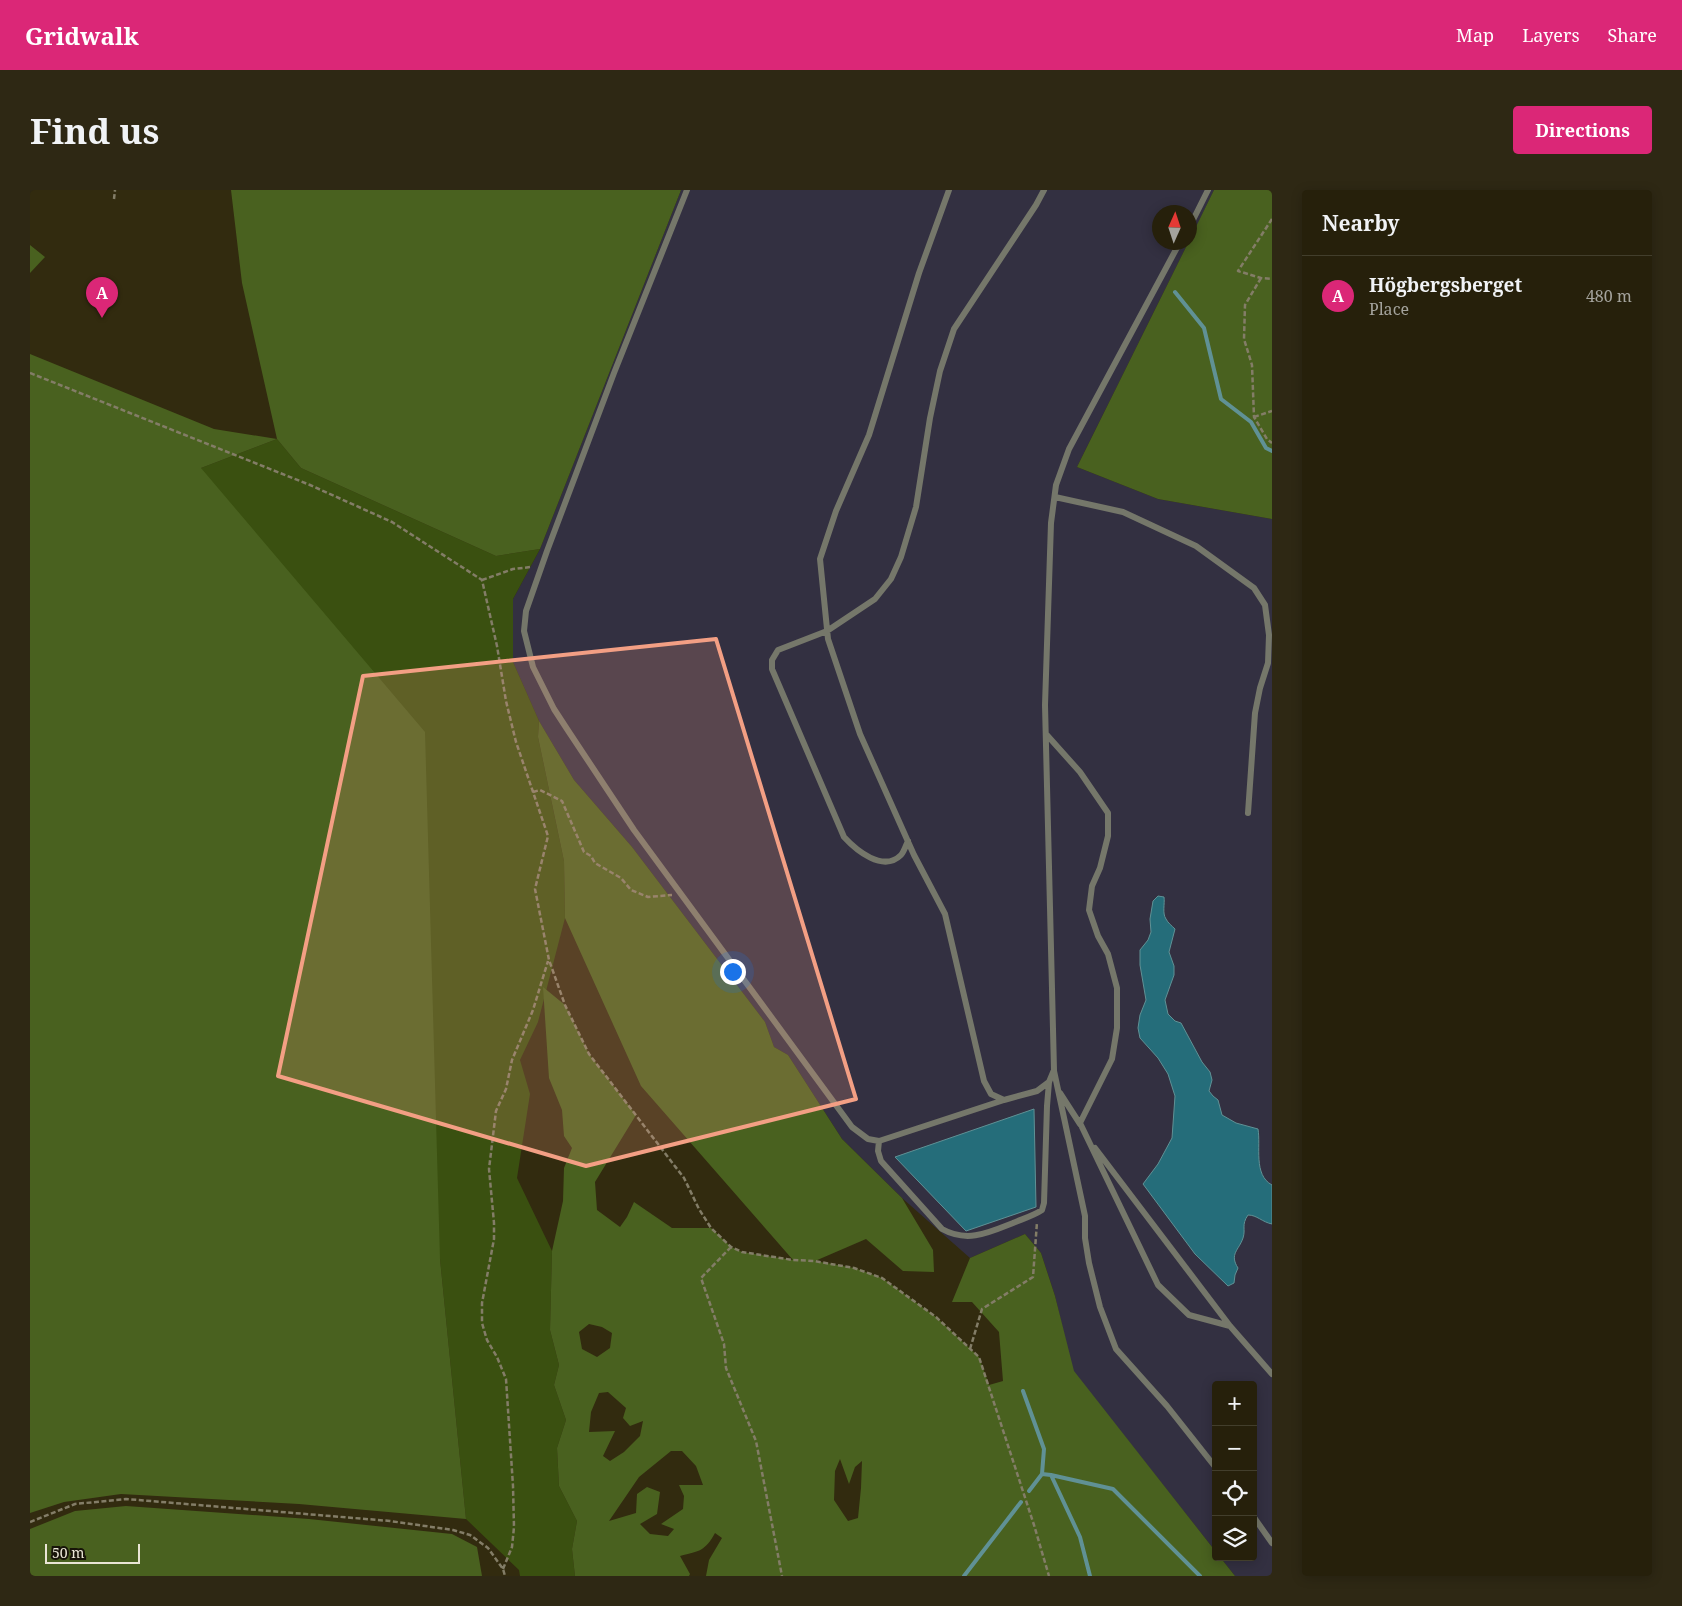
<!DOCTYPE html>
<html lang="en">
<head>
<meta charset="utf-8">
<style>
	body { margin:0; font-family:"Noto Serif",serif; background:#2e2814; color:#f1f3f6 }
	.controls { position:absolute; right:15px; bottom:15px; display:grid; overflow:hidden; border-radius:5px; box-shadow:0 2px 12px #0003 }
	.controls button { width:45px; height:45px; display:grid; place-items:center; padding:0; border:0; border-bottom:1px solid #423e2c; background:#26200b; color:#f1f3f6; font:25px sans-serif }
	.compass { position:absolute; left:1122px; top:15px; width:45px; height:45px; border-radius:50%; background:#26200b; box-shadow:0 2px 12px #0003; rotate:3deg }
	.scale { position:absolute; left:15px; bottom:12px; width:95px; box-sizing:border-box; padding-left:5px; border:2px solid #e9e5d5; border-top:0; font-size:14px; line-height:18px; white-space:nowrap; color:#e9e5d5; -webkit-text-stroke:4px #171408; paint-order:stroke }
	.you { position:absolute; left:702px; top:781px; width:18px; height:18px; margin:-12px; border:4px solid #fff; border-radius:50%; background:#1a73e8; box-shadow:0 0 0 8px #1a73e833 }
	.badge { display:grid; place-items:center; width:32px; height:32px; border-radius:50%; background:#db2777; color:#fff; font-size:16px; font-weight:700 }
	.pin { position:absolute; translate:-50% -41px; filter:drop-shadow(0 1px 2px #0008) }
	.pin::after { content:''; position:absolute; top:26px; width:18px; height:15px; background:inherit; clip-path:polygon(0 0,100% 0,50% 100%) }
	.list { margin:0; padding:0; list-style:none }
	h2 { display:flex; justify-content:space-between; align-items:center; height:65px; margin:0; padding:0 20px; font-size:21px }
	h2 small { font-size:16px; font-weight:400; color:#a4a39d }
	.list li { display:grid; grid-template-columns:32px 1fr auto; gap:15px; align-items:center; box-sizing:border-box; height:80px; padding:0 20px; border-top:1px solid #423e2c }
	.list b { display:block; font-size:19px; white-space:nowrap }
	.list p { margin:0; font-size:16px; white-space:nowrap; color:#a4a39d }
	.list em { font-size:16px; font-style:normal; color:#a4a39d }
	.icon { flex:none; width:28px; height:28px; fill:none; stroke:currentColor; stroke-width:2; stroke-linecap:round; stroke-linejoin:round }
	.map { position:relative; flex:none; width:1242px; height:1386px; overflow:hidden; border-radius:5px }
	header { display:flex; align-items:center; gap:30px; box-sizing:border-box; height:70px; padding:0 25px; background:#db2777; color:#fff }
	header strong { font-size:24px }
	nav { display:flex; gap:28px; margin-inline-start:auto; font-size:18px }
	.intro { display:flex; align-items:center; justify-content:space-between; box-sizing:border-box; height:120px; padding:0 30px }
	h1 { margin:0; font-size:35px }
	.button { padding:12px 22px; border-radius:5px; background:#db2777; color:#fff; font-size:18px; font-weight:700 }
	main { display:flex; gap:30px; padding:0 30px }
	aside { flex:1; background:#26200b; border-radius:5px; box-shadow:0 2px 12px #0003 }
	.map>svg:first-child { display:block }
	.industrial { fill:#333041 }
	.green { fill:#3a5010 }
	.forest { fill:#49611f; fill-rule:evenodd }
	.water { fill:#256d7a; stroke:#609195 }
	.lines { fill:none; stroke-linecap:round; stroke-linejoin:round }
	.stream { stroke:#609195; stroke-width:4 }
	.path { stroke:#837d67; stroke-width:2.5; stroke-dasharray:5 2.5; stroke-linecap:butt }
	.lane { stroke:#75776a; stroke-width:6 }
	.marked { fill:#f39f84; fill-opacity:0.2; stroke:#f39f84; stroke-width:4; stroke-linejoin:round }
</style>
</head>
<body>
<header>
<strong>Gridwalk</strong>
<nav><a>Map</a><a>Layers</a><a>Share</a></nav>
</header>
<div class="intro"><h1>Find us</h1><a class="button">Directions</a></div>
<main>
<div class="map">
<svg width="1242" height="1386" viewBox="0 0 1242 1386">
	<rect width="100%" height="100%" fill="#322b0f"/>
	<path class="industrial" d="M651,0H1184L1160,50V22H1130V52L1158,53L1047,277L1128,309L1242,329V1386H1205L1190,1367H1223V1195H1186V1362L1043,1181L1025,1106L1011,1063L995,1044L940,1068L872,1008L812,949L758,865L744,857L735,832L602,657L544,590L509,531L483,472V409L510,359Z"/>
	<path class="green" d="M247,249L271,278L466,366L510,359L483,409V472L509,531L508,547L534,671L535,728L508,832L490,870L500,904L487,988L522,1061L520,1140L529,1175L524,1195L536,1230L527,1258L529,1296L547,1331L542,1359L545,1386H490L489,1380L436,1329L410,1069L171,278Z"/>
	<path class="forest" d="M201,0H651L510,359L466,366L271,278L247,249L171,278L395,542L410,1069L436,1329L269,1314L91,1304L34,1312L0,1323V164L184,239L247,249L212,93Z
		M1184,0H1242V329L1128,309L1047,277L1158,53L1160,52V49Z
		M0,55L15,67L0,83Z
		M509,531L544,590L602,657L735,832L744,857L758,865L812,949L872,1008L903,1060L904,1082L873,1081L836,1049L785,1071L824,1078L852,1088L906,1127L949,1167L959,1195L973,1191L969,1142L942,1112H922L940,1068L995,1044L1011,1063L1025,1106L1044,1181L1186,1362V1367H1190L1205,1386H676L679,1370L692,1348L685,1343C675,1361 670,1361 650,1366L660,1384L659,1386H545L542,1359L547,1331L529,1296L527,1258L536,1230L524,1195L529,1175L520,1140L522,1061L533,1011L534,978L542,958L534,946L532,920L519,888L513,797L535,815L559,864L606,925L565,992L567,1020L590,1037L597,1027L604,1012L642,1038H681L701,1057L712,1062L763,1070L611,896L535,728L534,671L508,547ZM559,1134L572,1137L582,1143L580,1158L567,1167L552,1159L549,1142ZM578,1202L596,1218L593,1228L600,1236L613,1231L610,1246L594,1262L580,1271L573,1266L585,1241L559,1242L561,1222L569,1203ZM641,1261H652L666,1276L673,1295H649L654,1306L653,1319L631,1334L644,1339L638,1346L620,1344L610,1334L627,1324L630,1302L617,1297L607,1304L606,1323L579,1331L609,1287ZM810,1269L819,1294L825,1277L832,1271L831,1298L828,1328L818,1331L804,1310L805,1281Z
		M96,1316L279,1329L422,1344L447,1357L452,1386H0V1339L45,1321Z"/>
	<path class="water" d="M1128,706L1134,707C1135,714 1132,723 1136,729C1138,733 1142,736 1145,739L1139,762L1144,776V785L1135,810L1138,824L1145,831L1151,833L1172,872L1180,882L1182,890L1179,901L1183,906L1188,910L1192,925L1206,933L1228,939C1231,956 1223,985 1242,995V1034C1232,1032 1227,1025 1218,1025C1211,1035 1216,1039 1213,1048C1209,1060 1199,1064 1208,1078L1205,1085L1204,1093L1198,1096L1165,1064L1113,994L1128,974L1142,948L1145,906L1138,884L1128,868L1110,848L1108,838L1110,825L1116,810L1110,775V760L1118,750L1121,742L1120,729L1123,711Z
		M1004,919L1006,1017L936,1041L865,967Z"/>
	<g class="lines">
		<path class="stream" d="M1145,102L1174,138L1191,209L1221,232L1236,258L1242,261
			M993,1201L1014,1259L1012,1284L1021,1285L1050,1347L1060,1386
			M1021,1285L1083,1299L1170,1386
			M999,1301L1012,1284
			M934,1386L991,1312"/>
		<path class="path" d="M84,9L85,0
			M1242,29L1208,81L1231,88L1242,89
			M1231,88L1215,115L1214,149L1222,175L1224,227L1237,249L1242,253
			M0,183L280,295L362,332L452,390L467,456L476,511L486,552L518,646L505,699L519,770L535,815L559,864L654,988L669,1019L681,1038L701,1057L712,1062L763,1070L784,1071L824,1078L852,1088L906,1127L949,1167L1004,1335L1019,1386
			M1224,227L1242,221
			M452,390L483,379L501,377
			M503,602L510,600L532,611L554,662L561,666L565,673L591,688L601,700L618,707L642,705
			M701,1057L671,1088L694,1154L696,1178L726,1251L752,1386
			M940,1159L952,1119L1003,1087L1007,1032
			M0,1332L45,1314L96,1309L360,1331L423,1340L440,1345L458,1358L473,1379L475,1386
			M473,1379L482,1357L484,1337L483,1296L476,1189L467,1167L457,1150L452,1133V1113L464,1049V1033L459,979L466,921L476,899L482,870L503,820L518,771"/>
		<path class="lane" d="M657,0L584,183L517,361L496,421L494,441L503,477L524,519L537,539L604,640L822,937L838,949L849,951L974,910L1007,901L1019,892L1024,880L1015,515L1021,333L1026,295L1039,259L1150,52
			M919,0L889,83L839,245L806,321L790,369L798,449L830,544L884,665L915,724L954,891L961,904L974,910
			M1160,36L1178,0
			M1025,307L1093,322L1166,356L1224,398L1235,415L1239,445L1238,473L1230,498L1225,523L1218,623
			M1016,544L1050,582L1078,623V646L1070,678L1062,696L1059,720L1068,746L1078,764L1087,798V838L1082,869L1050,933L1128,1095L1159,1125L1200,1136
			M878,651C876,655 874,662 871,665C853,683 826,660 814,647L742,479V470L748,460L797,441L845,409L861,389L871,367L886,317L900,228L910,181L924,139L1006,15L1014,0
			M1024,881L1055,1026V1048L1059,1073L1070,1117L1086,1159L1137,1216L1186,1278
			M1030,903L1050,934
			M849,951L848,961L851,971L912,1039C937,1053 958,1043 983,1033C992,1029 1003,1026 1012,1020L1014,1013L1017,916L1019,892
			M1065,958L1200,1136L1242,1184
			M1223,1326L1242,1353"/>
	</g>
	<path class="marked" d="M686,449L826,909L556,976L248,886L333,486Z"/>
</svg>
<div class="controls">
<button>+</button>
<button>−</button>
<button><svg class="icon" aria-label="locate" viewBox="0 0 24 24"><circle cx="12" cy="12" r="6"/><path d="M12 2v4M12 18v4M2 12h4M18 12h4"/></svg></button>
<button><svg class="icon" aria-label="layers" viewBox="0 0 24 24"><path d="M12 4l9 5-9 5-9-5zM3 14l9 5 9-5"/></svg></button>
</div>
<svg class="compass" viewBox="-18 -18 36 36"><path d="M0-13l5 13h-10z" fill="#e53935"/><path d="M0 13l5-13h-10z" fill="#a4a39d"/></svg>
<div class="scale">50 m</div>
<div class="you"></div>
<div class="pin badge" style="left:72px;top:128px">A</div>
</div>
<aside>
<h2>Nearby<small></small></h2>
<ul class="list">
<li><span class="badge">A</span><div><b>Högbergsberget</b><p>Place</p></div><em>480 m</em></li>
</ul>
</aside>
</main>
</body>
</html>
